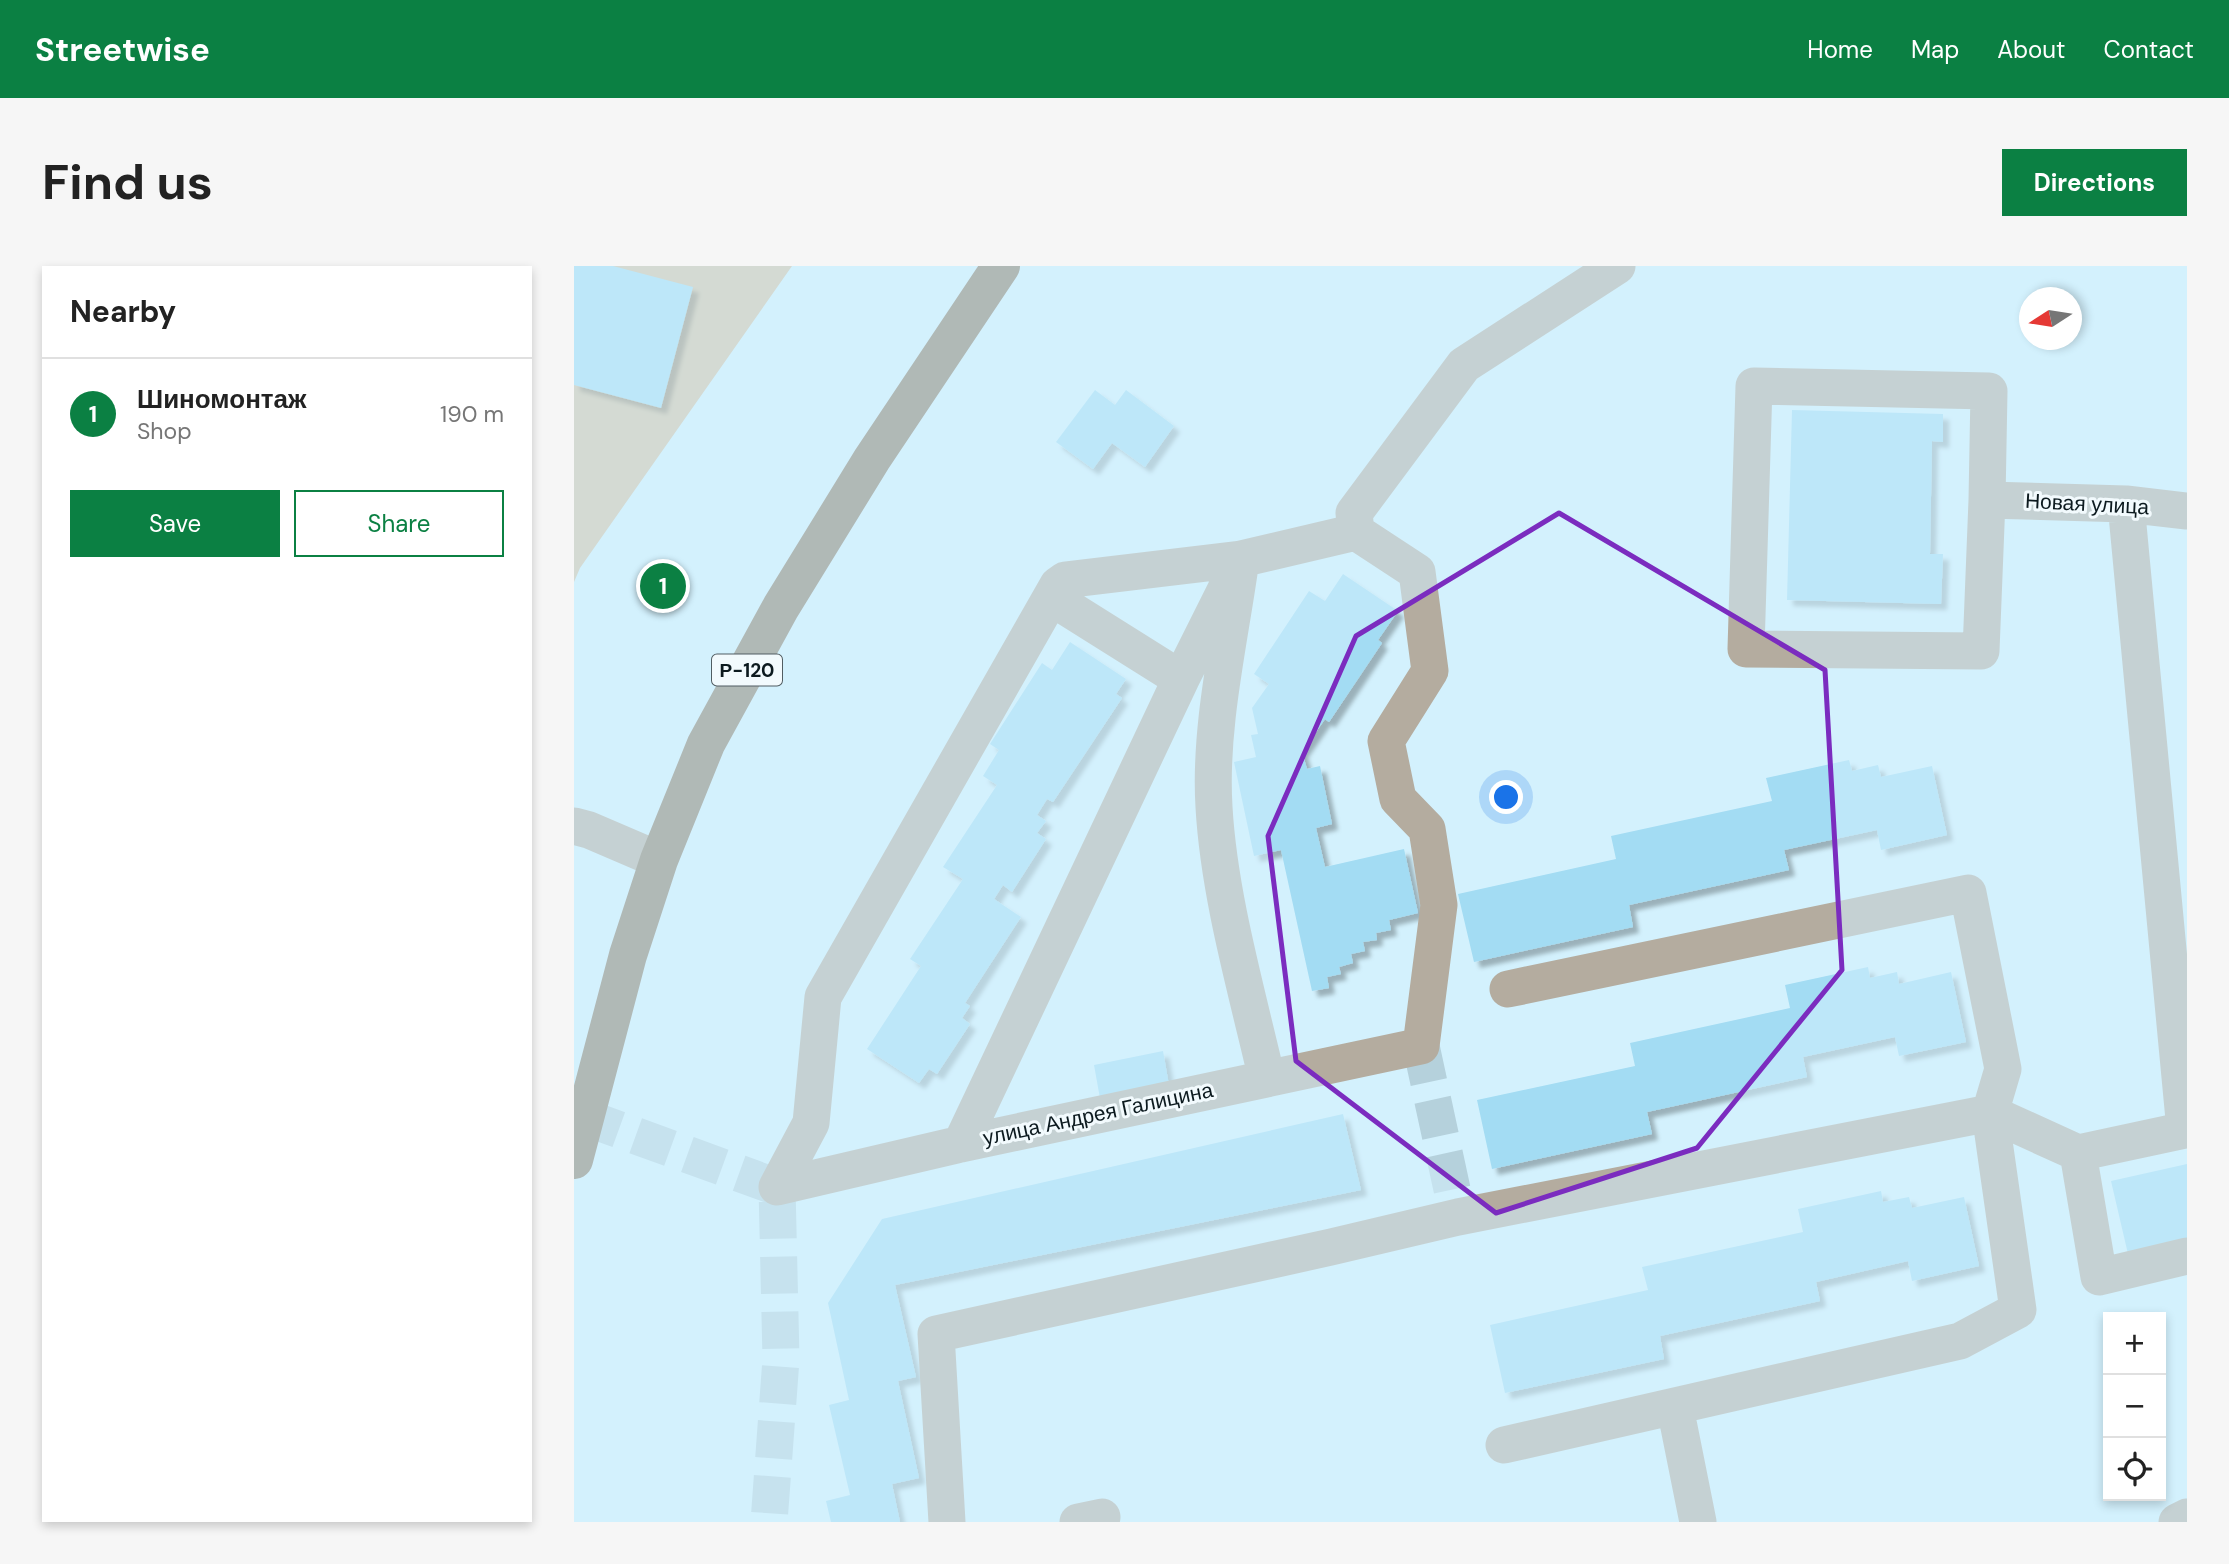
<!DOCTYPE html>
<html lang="en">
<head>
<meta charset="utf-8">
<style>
	body { margin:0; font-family:"DM Sans",sans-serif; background:#f6f6f6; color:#222 }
	.controls { position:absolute; right:21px; bottom:21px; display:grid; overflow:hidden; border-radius:0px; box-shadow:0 4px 10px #0003 }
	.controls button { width:63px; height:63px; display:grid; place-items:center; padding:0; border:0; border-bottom:2px solid #e0e0e0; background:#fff; color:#222; font:35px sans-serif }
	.compass { position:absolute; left:1445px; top:21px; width:63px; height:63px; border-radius:50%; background:#fff; box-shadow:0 4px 10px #0003; rotate:258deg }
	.you { position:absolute; left:933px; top:532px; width:24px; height:24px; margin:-18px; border:5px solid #fff; border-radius:50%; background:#1a73e8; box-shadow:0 0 0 10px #1a73e833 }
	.badge { display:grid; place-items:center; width:46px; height:46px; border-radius:50%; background:#0b8043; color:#fff; font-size:23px; font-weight:700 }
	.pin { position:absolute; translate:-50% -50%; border:4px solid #fff; box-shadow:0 2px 7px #0006 }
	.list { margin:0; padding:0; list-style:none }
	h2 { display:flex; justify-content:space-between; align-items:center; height:91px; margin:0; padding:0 28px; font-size:30px }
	h2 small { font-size:23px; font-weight:400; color:#767676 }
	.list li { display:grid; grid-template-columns:46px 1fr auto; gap:21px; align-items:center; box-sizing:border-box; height:112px; padding:0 28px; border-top:2px solid #e0e0e0 }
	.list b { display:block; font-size:26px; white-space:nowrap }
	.list p { margin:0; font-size:23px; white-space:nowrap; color:#767676 }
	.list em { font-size:23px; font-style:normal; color:#767676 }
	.actions { display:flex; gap:14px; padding:21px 28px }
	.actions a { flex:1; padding:16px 0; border:2px solid #0b8043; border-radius:0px; text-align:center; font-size:24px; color:#0b8043 }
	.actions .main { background:#0b8043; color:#fff }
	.icon { flex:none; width:38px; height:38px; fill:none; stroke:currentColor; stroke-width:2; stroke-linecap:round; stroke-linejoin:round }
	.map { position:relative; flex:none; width:1613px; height:1256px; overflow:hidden; border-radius:0px }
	header { display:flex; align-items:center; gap:42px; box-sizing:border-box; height:98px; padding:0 35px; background:#0b8043; color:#fff }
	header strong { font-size:33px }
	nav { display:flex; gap:38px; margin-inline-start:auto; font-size:24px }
	.intro { display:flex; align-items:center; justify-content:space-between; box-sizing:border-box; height:168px; padding:0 42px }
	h1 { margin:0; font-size:49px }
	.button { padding:18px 32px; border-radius:0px; background:#0b8043; color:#fff; font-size:24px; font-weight:700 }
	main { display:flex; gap:42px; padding:0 42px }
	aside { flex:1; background:#fff; border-radius:0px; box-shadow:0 4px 10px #0003 }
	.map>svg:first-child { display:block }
	.green { fill:#d4bfa0 }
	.building { fill:#a3dcf3; filter:url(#shadow) }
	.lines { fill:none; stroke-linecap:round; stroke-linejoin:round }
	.minor-tunnel { stroke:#b5d1dc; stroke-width:37; stroke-dasharray:37 18; stroke-linecap:butt }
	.minor { stroke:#b4ac9f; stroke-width:37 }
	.major { stroke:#867660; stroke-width:38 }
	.marked { fill:none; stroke:#7b2cbf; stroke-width:5; stroke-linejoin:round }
	.labels { text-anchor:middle; stroke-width:6; stroke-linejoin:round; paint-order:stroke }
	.shield { fill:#f2fafd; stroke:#515d62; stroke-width:2 }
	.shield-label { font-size:19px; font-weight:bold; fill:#0c1a1f }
	.street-label { font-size:21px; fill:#0c1a1f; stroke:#f2fafd }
</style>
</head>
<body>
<header>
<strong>Streetwise</strong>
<nav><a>Home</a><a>Map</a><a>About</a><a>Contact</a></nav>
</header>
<div class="intro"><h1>Find us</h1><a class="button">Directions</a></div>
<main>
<aside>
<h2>Nearby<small></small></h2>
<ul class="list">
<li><span class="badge">1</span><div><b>Шиномонтаж</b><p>Shop</p></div><em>190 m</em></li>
</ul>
<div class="actions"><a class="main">Save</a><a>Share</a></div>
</aside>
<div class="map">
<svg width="1613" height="1256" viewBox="0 0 1613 1256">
	<defs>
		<filter id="shadow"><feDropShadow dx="6" dy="6" stdDeviation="2" flood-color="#0004"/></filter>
	</defs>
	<rect width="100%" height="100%" fill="#d3f1fd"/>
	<path class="green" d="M0,0H218L6,302L0,316Z"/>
	<path class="building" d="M0,0H39L119,21L87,142L0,119Z
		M521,124L541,139L552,124L600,160L571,201L538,177L519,203L482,176Z
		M1218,144L1369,148V176L1358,175L1356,288H1369L1367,338L1213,334Z
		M769,308L824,345L804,374L808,377L755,456L751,453L728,486L733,503L746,500L758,558L742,562L751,601L830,583L844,647L815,654L817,664L802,667L803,674L789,676L791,685L777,688L779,697L765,701L767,708L753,711L755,722L738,725L707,584L680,590L660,496L682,491L677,469L684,468L678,442L695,418L680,408L735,325L751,335Z
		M496,376L552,413L542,428L548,432L479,536L473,533L463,549L472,555L463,567L472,573L438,626L429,619L420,633L447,651L391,737L396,740L388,752L396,758L363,808L355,803L345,817L293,783L347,700L336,693L389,613L369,601L423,519L409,510L425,484L416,478L468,397L478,404Z
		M1275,494L1278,505L1304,499L1307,511L1358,500L1373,569L1307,584L1303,564L1210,584L1215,604L1055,639L1059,661L900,696L884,628L1042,593L1037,570L1198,535L1192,512Z
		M1294,701L1296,712L1323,706L1325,718L1377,706L1392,776L1325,790L1321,771L1229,791L1233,811L1073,846L1078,868L918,903L903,834L1061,800L1056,777L1216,742L1211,719Z
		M589,785L596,825L527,838L520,799Z
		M769,848L787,924L321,1019L342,1111L324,1115L345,1212L318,1218L326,1256H257L252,1235L276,1229L255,1139L275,1134L254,1037L308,953Z
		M1613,898V974L1554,988L1537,915Z
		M1307,925L1309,936L1335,931L1338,942L1390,931L1405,1000L1338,1015L1334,995L1242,1016L1246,1035L1086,1070L1090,1093L931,1127L916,1059L1074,1024L1068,1001L1229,966L1224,943Z"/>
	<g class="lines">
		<path class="minor-tunnel" d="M847,780L884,951
			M10,851L203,921L207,1093L195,1256"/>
		<path class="minor" d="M1180,120L1415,125L1413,234L1407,385L1172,383Z
			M1413,234L1552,238L1613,245
			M0,560L15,564L85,594
			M934,723L1394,627L1429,803L1416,847L1504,887L1525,1011L1613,990
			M693,813C673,726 645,630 640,541C635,460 656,374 667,293L782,266L780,247L890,99L1043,0
			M387,878L607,413L478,332
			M1504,887L1611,864L1552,238
			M203,921L387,878L847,780L865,639L853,563L824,533L812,475L856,405L843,306L782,266
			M203,921L237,857L249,731L484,319L491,314L667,293L607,413
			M1101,1141L1124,1256
			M373,1256L362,1068L757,981L884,951L1416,847L1444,1044L1386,1075L930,1179
			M504,1256L528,1251
			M1603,1256L1613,1251"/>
		<path class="major" d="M0,894L54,689L85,594L132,478L207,341L298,193L427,0"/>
	</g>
	<path d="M0 0H1613V1256H0ZM985,247L1251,404L1268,704L1123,882L922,947L722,795L694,570L782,370Z" fill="#d3f1fd" fill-opacity=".55" fill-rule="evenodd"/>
	<path class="marked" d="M985,247L1251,404L1268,704L1123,882L922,947L722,795L694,570L782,370Z"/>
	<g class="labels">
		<rect class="shield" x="138" y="388.5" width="70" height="31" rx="5"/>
		<g class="shield-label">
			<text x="173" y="411">Р-120</text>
		</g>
		<g class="street-label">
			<text transform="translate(1513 238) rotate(3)" y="7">Новая улица</text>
			<text transform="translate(524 848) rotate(-12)" y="7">улица Андрея Галицина</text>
		</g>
	</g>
</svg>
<div class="controls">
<button>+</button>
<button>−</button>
<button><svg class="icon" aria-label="locate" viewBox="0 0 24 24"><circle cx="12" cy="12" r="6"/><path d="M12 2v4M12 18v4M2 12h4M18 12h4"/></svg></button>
</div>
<svg class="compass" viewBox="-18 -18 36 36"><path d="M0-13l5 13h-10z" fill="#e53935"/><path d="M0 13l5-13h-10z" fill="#767676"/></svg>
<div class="you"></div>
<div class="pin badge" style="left:89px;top:320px">1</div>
</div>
</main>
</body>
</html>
